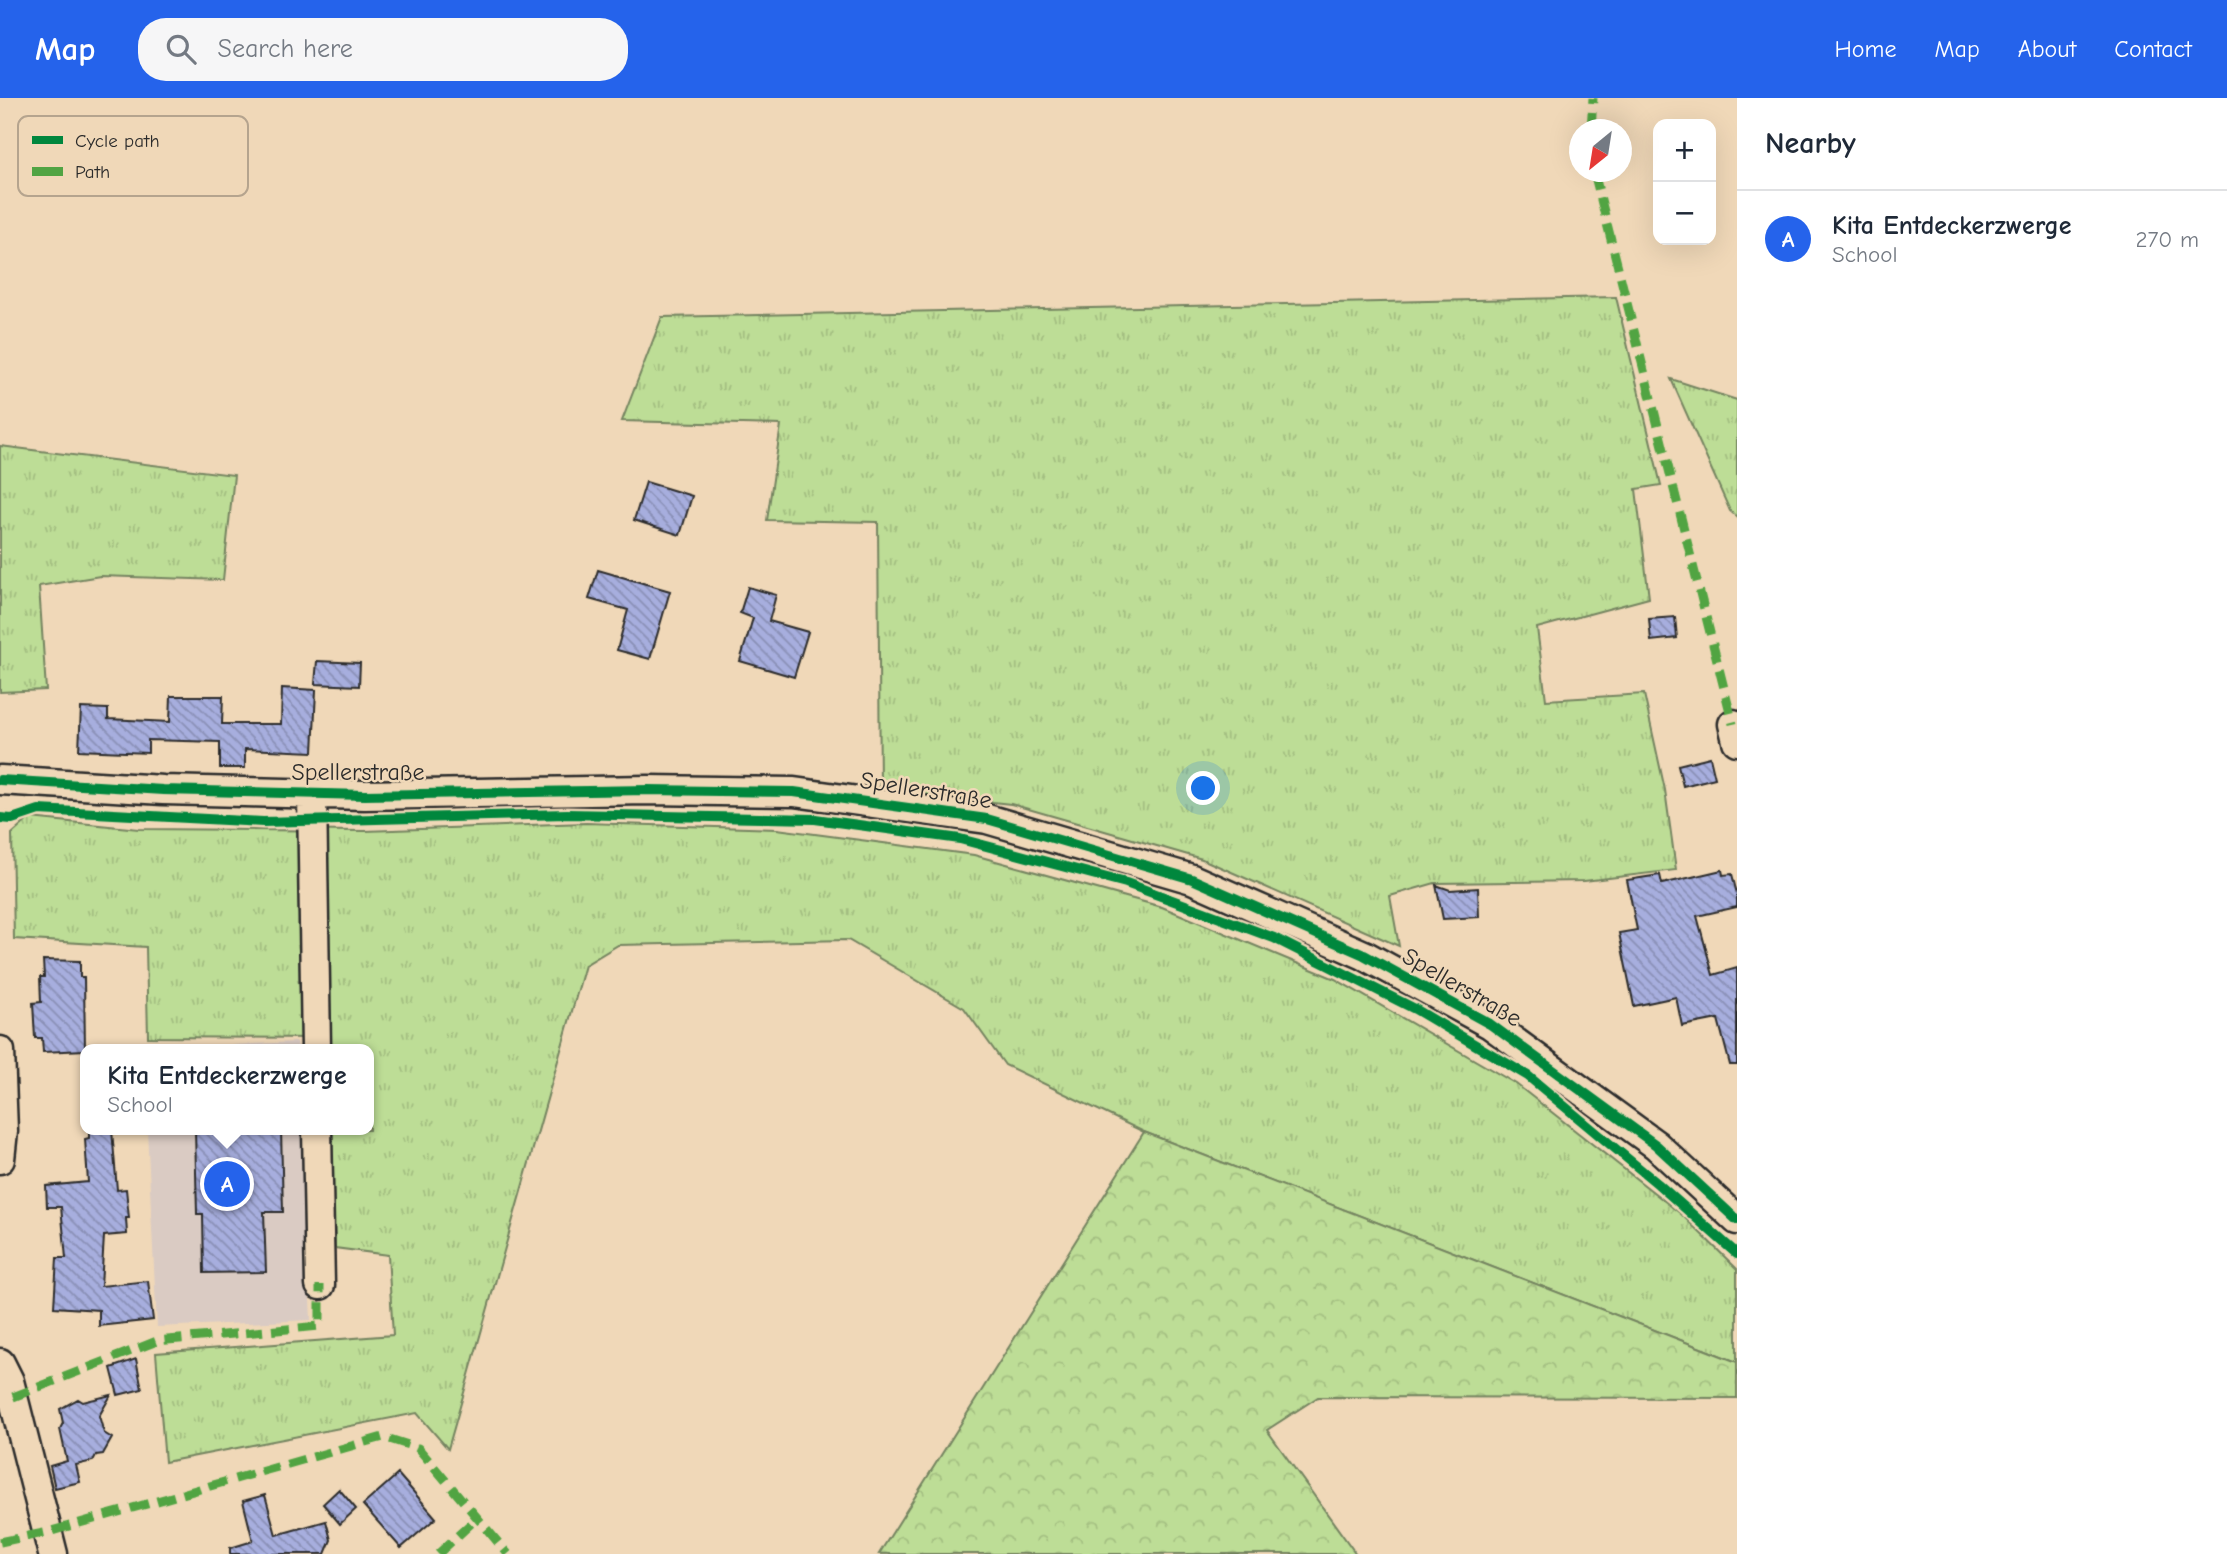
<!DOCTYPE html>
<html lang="en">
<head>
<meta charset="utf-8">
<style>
	body { margin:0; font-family:"Comic Neue",sans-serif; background:#f6f6f7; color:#1f2937 }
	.controls { position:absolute; right:21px; top:21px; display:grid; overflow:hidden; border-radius:14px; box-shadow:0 7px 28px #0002 }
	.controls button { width:63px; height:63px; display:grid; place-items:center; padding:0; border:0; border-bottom:2px solid #e0e1e3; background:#fff; color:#1f2937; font:35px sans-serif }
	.compass { position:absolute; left:1569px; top:21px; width:63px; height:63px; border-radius:50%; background:#fff; box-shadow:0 7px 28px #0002; rotate:210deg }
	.you { position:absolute; left:1204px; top:691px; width:24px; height:24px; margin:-18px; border:5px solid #fff; border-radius:50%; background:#1a73e8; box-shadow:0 0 0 10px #1a73e833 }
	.badge { display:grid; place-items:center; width:46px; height:46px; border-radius:50%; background:#2563eb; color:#fff; font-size:23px; font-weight:700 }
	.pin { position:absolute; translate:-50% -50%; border:4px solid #fff; box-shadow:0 2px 7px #0006 }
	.popup { position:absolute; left:80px; top:946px; width:294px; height:91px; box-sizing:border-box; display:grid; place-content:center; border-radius:14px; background:#fff; filter:drop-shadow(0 2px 5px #0005); font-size:23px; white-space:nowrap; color:#747a83 }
	.popup b { font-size:26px; color:#1f2937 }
	.popup::after { content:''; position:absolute; left:50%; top:100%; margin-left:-14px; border:14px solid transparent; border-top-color:#fff }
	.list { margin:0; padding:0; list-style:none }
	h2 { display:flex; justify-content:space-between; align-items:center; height:91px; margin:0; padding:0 28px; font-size:30px }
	h2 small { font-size:23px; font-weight:400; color:#747a83 }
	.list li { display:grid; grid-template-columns:46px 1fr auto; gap:21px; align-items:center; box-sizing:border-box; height:98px; padding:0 28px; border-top:2px solid #e0e1e3 }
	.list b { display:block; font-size:26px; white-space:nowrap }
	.list p { margin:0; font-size:23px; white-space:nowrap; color:#747a83 }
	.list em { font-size:23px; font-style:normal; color:#747a83 }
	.icon { flex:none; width:38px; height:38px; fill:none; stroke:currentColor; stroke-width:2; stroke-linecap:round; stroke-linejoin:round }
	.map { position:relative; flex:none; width:1737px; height:1456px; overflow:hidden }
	header { display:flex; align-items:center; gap:42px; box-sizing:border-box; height:98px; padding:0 35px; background:#2563eb; color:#fff }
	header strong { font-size:33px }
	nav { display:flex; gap:38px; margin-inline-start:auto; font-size:24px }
	.search { width:490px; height:63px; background:#f6f6f7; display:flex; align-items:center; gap:18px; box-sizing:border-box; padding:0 24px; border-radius:28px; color:#747a83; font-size:26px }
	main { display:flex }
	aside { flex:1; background:#fff }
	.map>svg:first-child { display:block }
	.built { fill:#dacbc3 }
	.grass { fill:url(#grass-tufts); stroke:#748460; stroke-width:2 }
	.forest { fill:url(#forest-crowns); stroke:#748460; stroke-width:2 }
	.building { fill:url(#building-back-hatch); stroke:#2b2b2b; stroke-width:2 }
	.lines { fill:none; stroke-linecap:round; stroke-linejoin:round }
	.minor-casing { stroke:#2b2b2b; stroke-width:33 }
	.minor { stroke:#f0d8b8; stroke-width:28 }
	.quiet { stroke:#51a443; stroke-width:9; stroke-dasharray:18 9; stroke-linecap:butt }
	.cycleway-casing { stroke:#f0d8b8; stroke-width:15 }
	.cycleway { stroke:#00873e; stroke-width:10 }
	.labels { text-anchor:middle; stroke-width:5; stroke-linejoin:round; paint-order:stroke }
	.street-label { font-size:24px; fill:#2b2b2b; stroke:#f0d8b8 }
	.key { fill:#f0d8b8; stroke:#b5a48e; stroke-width:2 }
	.key-label { font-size:19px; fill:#2b2b2b }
</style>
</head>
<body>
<header>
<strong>Map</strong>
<div class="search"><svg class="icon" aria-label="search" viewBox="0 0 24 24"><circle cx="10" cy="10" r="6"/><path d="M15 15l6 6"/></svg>Search here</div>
<nav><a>Home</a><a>Map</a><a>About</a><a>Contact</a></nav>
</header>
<main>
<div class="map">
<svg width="1737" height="1456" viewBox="0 0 1737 1456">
	<defs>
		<pattern id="grass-tufts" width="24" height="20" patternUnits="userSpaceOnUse" patternTransform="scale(1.75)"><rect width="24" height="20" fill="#bddd96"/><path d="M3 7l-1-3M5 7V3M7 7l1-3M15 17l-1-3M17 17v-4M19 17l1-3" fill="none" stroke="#a3be81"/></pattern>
		<pattern id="forest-crowns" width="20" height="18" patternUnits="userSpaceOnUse" patternTransform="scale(1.75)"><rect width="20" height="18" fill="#bddd96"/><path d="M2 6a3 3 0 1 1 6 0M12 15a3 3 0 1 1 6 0" fill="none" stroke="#a3be81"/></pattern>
		<pattern id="building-back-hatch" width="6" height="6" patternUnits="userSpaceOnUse" patternTransform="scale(1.75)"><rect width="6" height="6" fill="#a7aede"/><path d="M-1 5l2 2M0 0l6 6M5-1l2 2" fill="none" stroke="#888eb4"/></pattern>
	</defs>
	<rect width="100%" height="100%" fill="#f0d8b8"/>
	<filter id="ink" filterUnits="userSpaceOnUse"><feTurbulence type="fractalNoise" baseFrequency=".0143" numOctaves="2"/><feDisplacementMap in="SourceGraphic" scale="14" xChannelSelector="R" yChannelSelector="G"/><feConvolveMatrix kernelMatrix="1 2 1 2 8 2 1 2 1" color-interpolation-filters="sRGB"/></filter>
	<g filter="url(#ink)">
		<path class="built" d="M297,944L298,951H144Z
			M147,1032H302L311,1222L157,1229Z"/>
		<path class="grass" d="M1616,199L1661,387L1636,391L1649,500L1537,530L1546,602L1644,596L1665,692L1676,772L1584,783L1435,785L1390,798L1399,848L1202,761L1011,706L880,692L878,424L767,422L781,327L622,323L662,219Z
			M1671,281L1737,302V419L1730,413Z
			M0,348L234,377L223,482L100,478L39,488L46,592L0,594Z
			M30,720L139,731L365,733L586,725L777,731L974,757L1162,809L1335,881L1516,986L1681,1116L1737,1171V1264L1144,1034L1005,967L964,910L848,842L618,847L585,867L448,1351L417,1315L165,1364L156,1255L393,1237L388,1157L335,1150L330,1032H369V951H327V940L148,939L146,849L14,841L12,736Z"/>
		<path class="forest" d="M1144,1034L1737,1264V1300L1318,1299L1267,1332L1356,1456H879Z"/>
		<path class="building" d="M646,384L692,398L680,437L634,422Z
			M598,472L670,493L650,561L617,552L628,512L589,501Z
			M748,489L776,497L769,523L808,534L794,579L740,563L753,520L740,515Z
			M1675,519L1677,540L1651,543L1649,521Z
			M317,563L360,565L359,588L315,586Z
			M282,590L316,592L313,654L245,651V670H220V644L148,642V655L79,652L81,610L108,611V621L170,624L171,598H223L222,626H281Z
			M1710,659L1715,680L1683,688L1678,667Z
			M1722,772L1723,777L1732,776L1737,796V809L1697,818L1713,877L1737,870V967H1730L1718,921L1682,928L1676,899L1634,908L1619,835L1637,832L1627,782L1660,777L1662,786Z
			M1436,787L1450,792L1478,790L1479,819L1443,821Z
			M43,862L80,863V879H84L85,952L43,954L42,940H35L33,905L41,904L40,879H44Z
			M89,1032H112L117,1092L126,1091L129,1120H126L127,1136L104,1138L101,1188L148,1183L153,1222L99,1228V1212L54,1209L57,1160H66L61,1109H47L46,1088L88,1084L85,1041L89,1040Z
			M195,1032H281L283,1114H264L266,1174L204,1175L203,1116H197Z
			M136,1261L142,1291L118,1297L111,1270Z
			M111,1297L99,1318L104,1335L112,1340L103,1356L96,1357L93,1363L76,1367L80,1384L55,1390L50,1368L67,1363L60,1331L63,1325L60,1311L78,1301L83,1304Z
			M398,1376L436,1420L401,1450L363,1407Z
			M339,1391L356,1411L340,1426L323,1406Z
			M265,1397L276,1437L326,1423L331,1442L325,1456H230V1450L253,1443L243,1403Z"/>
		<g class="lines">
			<g class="minor-casing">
				<path id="minor" d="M1733,626L1737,643
					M0,682L163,692L365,697L648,692L794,694L987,721L1192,781L1364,857L1490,926L1656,1047L1737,1122
					M312,696L316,951
					M0,953L3,1033L0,1061
					M317,1032L320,1187
					M0,1265L9,1283L53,1456"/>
			</g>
			<use href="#minor" class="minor"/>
			<path class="quiet" d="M1591,32L1593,0
				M1594,74L1733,626
				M13,1299L157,1243L320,1228V1187
				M0,1444L48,1434L383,1339L418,1350L508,1456
				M438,1456L478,1419"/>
			<g class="cycleway-casing">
				<path id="cycleway" d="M0,682L163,692L365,697L648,692L794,694L987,721L1192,781L1364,857L1490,926L1656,1047L1737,1122
					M0,720L12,721L39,712L263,724L567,716L815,721L960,741L1126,785L1274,840L1415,911L1528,978L1658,1086L1737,1156"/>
			</g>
			<use href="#cycleway" class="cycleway"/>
		</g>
	</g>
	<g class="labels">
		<g class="street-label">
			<text x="358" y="682">Spellerstraße</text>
			<text transform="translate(926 692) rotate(9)" y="8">Spellerstraße</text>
			<text transform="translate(1462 889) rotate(30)" y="8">Spellerstraße</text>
		</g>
	</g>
	<rect x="18" y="18" width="230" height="80" rx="10" class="key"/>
	<rect x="32" y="38" width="31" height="8" fill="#00873e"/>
	<rect x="32" y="69" width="31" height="9" fill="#51a443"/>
	<g class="key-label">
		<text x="75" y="49">Cycle path</text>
		<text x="75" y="80">Path</text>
	</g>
</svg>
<div class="controls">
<button>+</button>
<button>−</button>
</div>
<svg class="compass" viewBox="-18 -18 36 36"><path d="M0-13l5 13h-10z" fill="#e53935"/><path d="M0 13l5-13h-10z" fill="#747a83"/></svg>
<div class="you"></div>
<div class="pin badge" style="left:227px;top:1086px">A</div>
<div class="popup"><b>Kita Entdeckerzwerge</b>School</div>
</div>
<aside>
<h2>Nearby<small></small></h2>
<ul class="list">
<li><span class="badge">A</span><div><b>Kita Entdeckerzwerge</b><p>School</p></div><em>270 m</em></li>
</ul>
</aside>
</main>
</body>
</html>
